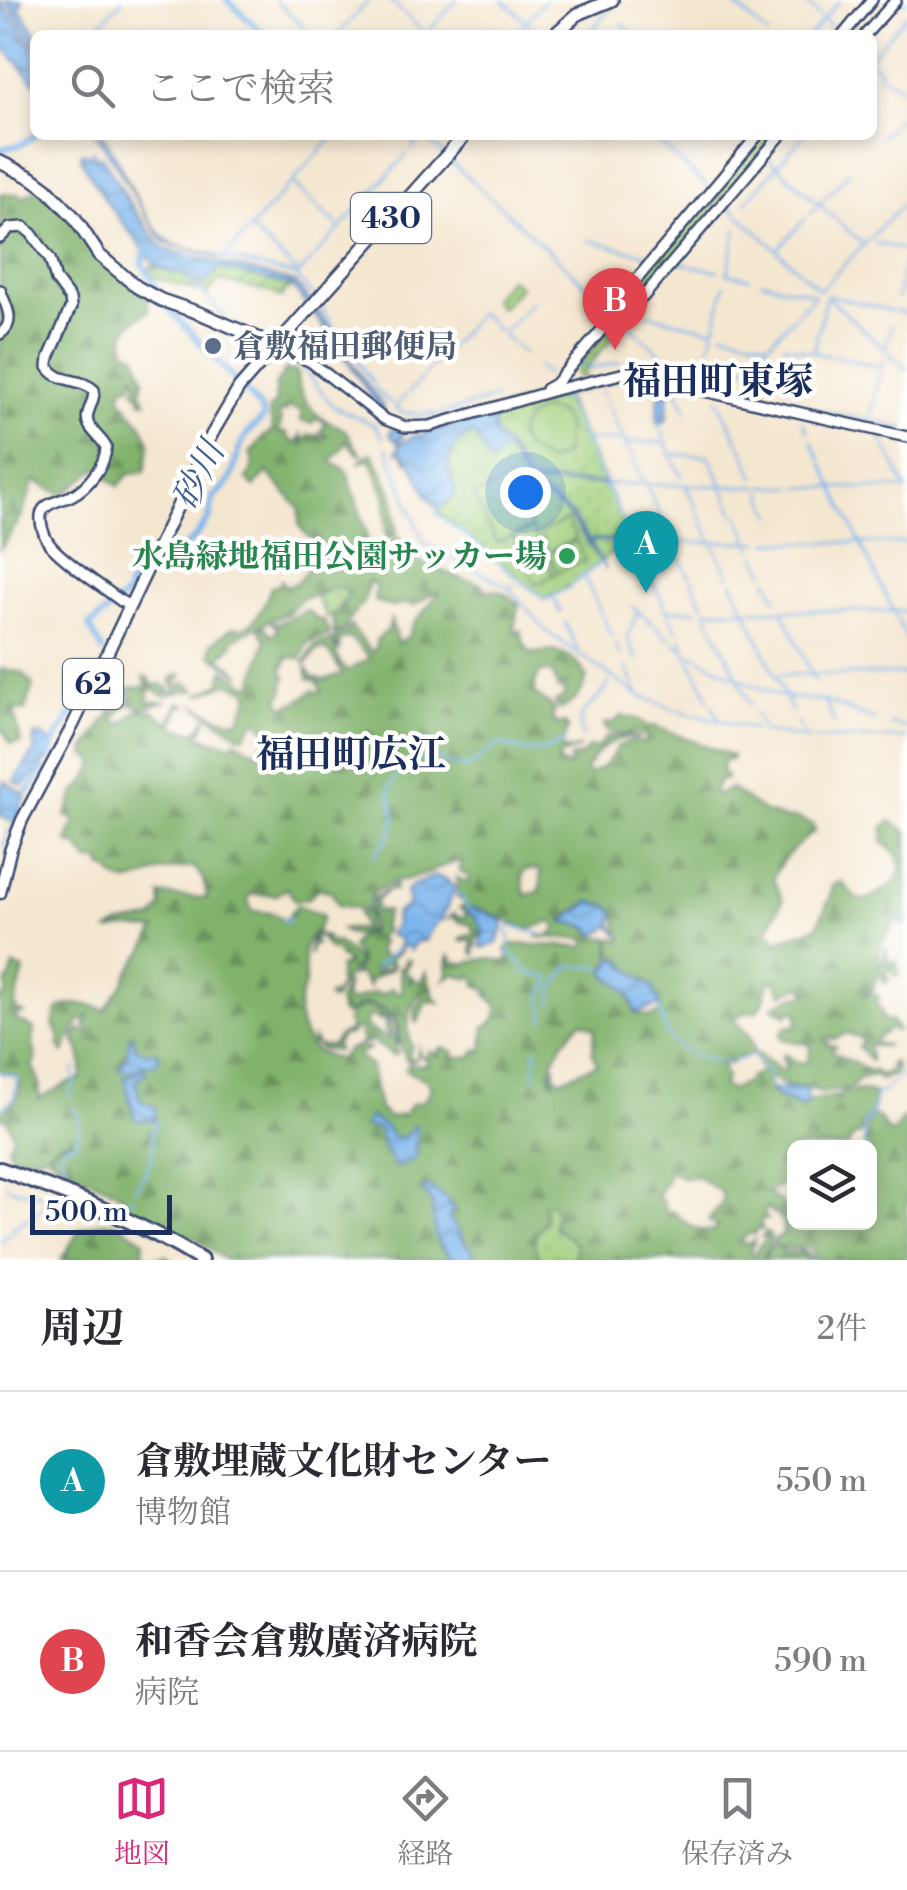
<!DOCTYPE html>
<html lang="ja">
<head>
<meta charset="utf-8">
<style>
	body { margin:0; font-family:"Libre Bodoni","Noto Serif JP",serif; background:#f7f7f7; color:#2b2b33 }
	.controls { position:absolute; right:30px; bottom:30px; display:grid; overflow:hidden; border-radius:15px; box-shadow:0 5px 15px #0003 }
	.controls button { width:90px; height:90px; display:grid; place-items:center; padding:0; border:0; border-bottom:2px solid #e1e1e2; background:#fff; color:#2b2b33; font:50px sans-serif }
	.scale { position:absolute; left:30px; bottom:25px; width:142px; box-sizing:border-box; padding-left:10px; border:5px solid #1b2f5e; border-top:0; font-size:28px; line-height:35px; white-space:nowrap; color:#1b2f5e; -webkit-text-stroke:8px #fff; paint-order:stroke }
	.you { position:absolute; left:525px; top:492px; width:35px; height:35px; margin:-25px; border:8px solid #fff; border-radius:50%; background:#1a73e8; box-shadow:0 0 0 15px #1a73e833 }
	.badge { display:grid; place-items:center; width:65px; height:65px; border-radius:50%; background:#db2777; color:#fff; font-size:32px; font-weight:700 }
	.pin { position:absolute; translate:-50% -82px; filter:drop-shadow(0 2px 5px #0008) }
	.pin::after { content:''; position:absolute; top:52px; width:35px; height:30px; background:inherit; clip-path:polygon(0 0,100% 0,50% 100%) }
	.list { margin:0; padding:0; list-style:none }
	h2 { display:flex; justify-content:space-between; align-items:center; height:130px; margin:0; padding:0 40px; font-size:42px }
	h2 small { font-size:32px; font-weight:400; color:#7c7c81 }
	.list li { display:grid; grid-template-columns:65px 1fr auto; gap:30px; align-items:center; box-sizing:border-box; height:180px; padding:0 40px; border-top:2px solid #e1e1e2 }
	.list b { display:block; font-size:38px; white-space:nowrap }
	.list p { margin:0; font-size:32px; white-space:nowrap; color:#7c7c81 }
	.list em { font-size:32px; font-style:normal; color:#7c7c81 }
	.icon { flex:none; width:55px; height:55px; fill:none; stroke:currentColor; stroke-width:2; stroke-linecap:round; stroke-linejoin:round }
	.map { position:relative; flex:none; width:907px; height:1260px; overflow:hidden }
	.search { position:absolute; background:#fff; box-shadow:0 5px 15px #0003; left:30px; right:30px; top:30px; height:110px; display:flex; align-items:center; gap:25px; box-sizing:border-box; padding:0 35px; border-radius:15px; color:#7c7c81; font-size:38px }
	.sheet { height:490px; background:#fff }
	nav { display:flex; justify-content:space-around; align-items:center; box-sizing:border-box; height:140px; border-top:2px solid #e1e1e2; background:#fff; font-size:28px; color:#7c7c81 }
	nav a { display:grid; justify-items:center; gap:5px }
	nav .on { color:#db2777 }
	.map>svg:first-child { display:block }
	.forest { fill:url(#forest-firs); stroke:#4e7065; stroke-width:2.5; fill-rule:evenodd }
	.park { fill:url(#park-dots); stroke:#5e806e; stroke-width:2.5 }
	.garden { fill:url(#garden-furrows); stroke:#5e806e; stroke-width:2.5 }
	.pitch { fill:#a2d07d; stroke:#5e806e; stroke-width:2.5 }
	.water { fill:url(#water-waves); stroke:#4c72a5; stroke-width:2.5 }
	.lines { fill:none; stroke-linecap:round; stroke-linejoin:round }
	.stream { stroke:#7cb5ec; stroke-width:2.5 }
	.river { stroke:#7cb5ec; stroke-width:6 }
	.secondary-casing { stroke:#3c4b6f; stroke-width:14 }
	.primary-casing { stroke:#3c4b6f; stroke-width:15 }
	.trunk-casing { stroke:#3c4b6f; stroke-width:16 }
	.motorway-casing { stroke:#3c4b6f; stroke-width:18 }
	.secondary { stroke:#fff; stroke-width:9 }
	.primary { stroke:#fff; stroke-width:10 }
	.trunk { stroke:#fff; stroke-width:11 }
	.motorway { stroke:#fff; stroke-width:12 }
	.service-dot { fill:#5c6f8a; stroke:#fff; stroke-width:4 }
	.leisure-dot { fill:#2e9e5b; stroke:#fff; stroke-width:4 }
	.labels { text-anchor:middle; stroke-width:9; stroke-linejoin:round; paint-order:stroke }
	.shield { fill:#fff; stroke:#5f6d8e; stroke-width:2.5 }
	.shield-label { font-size:30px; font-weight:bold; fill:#1b2f5e }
	.service-label { font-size:32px; font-weight:bold; fill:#4e5e75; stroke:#fff; text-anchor:start }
	.leisure-label { font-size:32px; font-weight:bold; fill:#27864d; stroke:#fff; text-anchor:end }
	.water-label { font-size:35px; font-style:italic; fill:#3d5e90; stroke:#fff }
	.quarter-label { font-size:38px; font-weight:bold; fill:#1b2f5e; stroke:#fff }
</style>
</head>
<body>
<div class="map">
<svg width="907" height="1260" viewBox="0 0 907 1260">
	<defs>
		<pattern id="forest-firs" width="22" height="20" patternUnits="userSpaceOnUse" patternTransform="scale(2.5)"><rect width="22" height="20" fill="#81b26c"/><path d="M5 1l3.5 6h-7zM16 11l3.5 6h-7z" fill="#69915c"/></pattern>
		<pattern id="park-dots" width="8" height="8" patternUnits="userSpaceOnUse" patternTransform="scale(2.5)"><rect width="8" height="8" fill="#a2d07d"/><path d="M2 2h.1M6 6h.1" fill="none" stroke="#8bb36e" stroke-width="1.8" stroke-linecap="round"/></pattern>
		<pattern id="garden-furrows" width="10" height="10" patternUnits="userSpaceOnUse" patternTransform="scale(2.5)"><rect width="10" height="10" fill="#a2d07d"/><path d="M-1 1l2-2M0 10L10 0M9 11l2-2" fill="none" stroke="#8bb36e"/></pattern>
		<pattern id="water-waves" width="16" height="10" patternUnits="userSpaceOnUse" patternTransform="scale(2.5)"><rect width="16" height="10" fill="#7cb5ec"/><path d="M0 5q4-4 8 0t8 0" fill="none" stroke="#6594c2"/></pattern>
	</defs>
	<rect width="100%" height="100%" fill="#fff"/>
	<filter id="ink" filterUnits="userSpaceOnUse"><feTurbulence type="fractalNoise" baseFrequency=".01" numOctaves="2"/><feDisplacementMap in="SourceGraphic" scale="20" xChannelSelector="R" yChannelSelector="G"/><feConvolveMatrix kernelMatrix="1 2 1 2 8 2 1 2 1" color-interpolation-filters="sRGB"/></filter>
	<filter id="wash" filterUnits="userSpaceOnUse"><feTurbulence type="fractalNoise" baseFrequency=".0048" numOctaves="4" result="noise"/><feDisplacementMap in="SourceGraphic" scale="40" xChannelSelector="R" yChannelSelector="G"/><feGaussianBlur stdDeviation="2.25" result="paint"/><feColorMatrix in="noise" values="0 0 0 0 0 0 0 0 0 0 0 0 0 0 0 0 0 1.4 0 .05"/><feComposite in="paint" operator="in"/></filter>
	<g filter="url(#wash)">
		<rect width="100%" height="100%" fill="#f4e7d0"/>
		<path class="forest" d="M36,189L49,195L147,297L149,310C135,321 118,328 126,350L136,355L144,378L141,391L146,401H141L140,396L135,391L137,379L134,375L131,386H124L120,397L142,425L150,442L145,472L129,474L118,486L96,469L63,495L34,481L22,516L0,549V194H19L22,198Z
			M292,370L297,372C296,390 310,412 325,420C331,424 341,426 347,432C352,439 354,447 361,453L359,455L346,440L344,442L345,445L331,461L343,468L348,474L367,535L366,547L373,559L384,552L386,545L387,550H389L393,541L390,527L391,535L386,539V497L371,460L366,459L359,464L363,457L372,453C378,460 394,494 395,504C395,509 394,514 396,519L394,521L397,526L395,533L402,540L396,545C414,564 443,571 468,581L470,580L482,584L484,589C499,590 508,594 519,604L514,628L516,633L520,630L525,646L532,654C558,647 574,653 587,677C583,692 575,704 560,709L555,703L565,696L566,693L562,691L567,685L565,683L558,689L553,674L548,671L540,672L535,683V694L555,709L552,717L553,721L560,725L564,723L568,728L561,748L569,750L580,748L558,756L561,765H571L570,758L582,756L589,747L597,748L608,736C618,737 633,733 641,738C617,736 607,742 591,760V764L585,767L588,774C607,767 608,762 618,746L632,741L643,743L648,737L636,731L625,735L607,731L604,724L613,723L622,716L637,719L650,727L654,726L732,756L731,760H723L722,774L727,776V779L720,780L713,792L715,795L721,794L730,788L763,811L784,819L796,818L813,825L815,831C797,845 781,857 773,879L783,900L767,931L778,941L817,927L830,898L833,885L842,882L855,898L865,901L891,886L902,870L897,854L883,842L884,827L891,821L907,832L906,925L899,924L901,919L899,917C888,933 876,944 879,966H881L886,947L888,963L896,960L899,974L895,976L892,969L888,970L887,977L889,981L883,983V974H881L874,981V988L864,995L874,994L879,997L877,1005L882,1011V1017L887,1021L891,1020L898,1031H893L895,1029L893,1026L875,1040V1043L886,1045L885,1046H868L871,1062L858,1046L862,1043L861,1038L847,1033L832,1040L830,1037L824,1040L828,1041V1045L837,1046L832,1047L833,1052L866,1069L858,1072L874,1070L879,1075L890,1072V1064L892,1062L896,1064L895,1074L880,1080L875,1075L860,1078L851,1088L821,1093L807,1087L787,1086L767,1075C769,1079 768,1085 770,1089C775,1102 794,1102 802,1110L809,1101L836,1096L839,1099L841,1093L861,1090L875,1094L873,1110L861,1125L862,1133L853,1137L847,1147L794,1148V1181L786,1182L767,1193L782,1202L784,1208L794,1209V1222H870V1148L864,1147L867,1125L873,1116L880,1118L884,1127L892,1134L903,1118L907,1117V1260H817L811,1247L796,1249L778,1246L784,1251L805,1255L798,1251L808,1253L814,1260L808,1255L810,1260H765L768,1250L774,1247L775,1239L783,1235V1222L779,1217L780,1215L773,1214L768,1208L765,1210L764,1215L768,1219H764L760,1223L763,1230L758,1229L755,1234L750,1233L739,1242L749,1244L754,1240L751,1252L755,1254L760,1245L766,1240V1237H762L767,1232L771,1237V1244L764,1253L763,1260H573C580,1242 563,1237 553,1226L556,1214L554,1209L546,1213V1219L536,1251L542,1260H474L473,1251C459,1240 461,1228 448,1218L453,1210L451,1206H449L428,1186L424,1192L434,1206L437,1222L436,1235L440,1246L453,1260H225L194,1238L178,1234L157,1231L127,1216L125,1209L129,1203C109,1181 91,1184 69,1169C61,1164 57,1159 48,1156L56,1146L71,1142L72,1133L69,1140C54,1143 56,1147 46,1153C36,1159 20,1158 10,1154L8,1147L13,1136L8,1121L0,1117V1112L16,1100L20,1085L17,1082V1076L0,1073V999L7,994L6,984L10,978L14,966L24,970L15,1005L18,1012L26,1014H19L15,1019L34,1029L33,1042L36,1061L32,1064L40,1084L39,1099L66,1084L81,1079C82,1072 83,1064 81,1056C78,1042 68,1041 80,1029L88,1034L90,1030L86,1028L85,1023L89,1016C75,1022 69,1039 64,1053L58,1045L61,1038L53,1025L57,1010C70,1001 92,1004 105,1010L125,981L127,974L144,951L155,930L126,928L107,931L121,924L153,919L162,907L160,895L207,898L204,880L194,867C181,868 171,869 159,872C137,879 125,892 107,869H103L101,861H88L76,845L69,844L68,839L75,822L70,816L66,817L75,792L83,786L95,766V762L85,755L86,749L111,712L110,707L118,697L131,702L126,707L120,708L119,714L114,717L116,722H125L137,710L153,711L169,723L179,702L186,706L179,707L173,725L176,728L197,732L207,717L200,736C211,741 221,741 233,745L235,740L249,749L259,751L270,732L256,720L245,735L240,736L193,704L221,718L238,721L250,697L247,690L228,683L198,695L220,684L224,669L249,686L253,684L266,640L259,629L264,626L272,636L278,630L272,623H280L307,610L316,619L323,620L330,634L307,643L301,659L292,657L287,660L282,671L286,675L283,692L279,700L284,707L297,702L314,690L316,693L321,690L317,681L308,679L306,666L313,678H320L321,681L342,674L330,653L325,649L317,650L307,663H304L315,645L332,639L340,663L347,671L370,658L349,637L339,641L340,650H338L335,637L348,631L351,626L371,652L376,648V640L388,630L391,620L398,644L408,637L412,626L439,593L432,594L412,606L408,603L392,607L374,601L376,585L370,584L367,586C367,609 352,608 346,628L335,634L333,631L335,630L332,619L333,614L339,610L349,594L344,588C326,586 320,596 303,598L288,614L268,621L232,640L233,645L220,657L242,676L213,657L211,653L212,644C218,640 227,630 233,628C236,627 239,629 242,628C256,625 267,600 271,587L280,585L281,580L286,587C305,583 310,562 317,546L299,526L300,509L267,472L254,487L247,479L251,472L253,457L250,454L264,436L273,431L269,409L276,403L275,386L285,371ZM289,405L292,409H301V421L312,423L317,418L326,423L320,432L327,436L322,438L317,434L314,436L309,434L307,438H304L302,447L301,435L296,444L288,438L287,433H279L281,421L278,412H286ZM462,860L459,871L469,877L468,883L456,877L459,893L456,896L464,902L465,905L459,908L465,911L466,917H458L454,913L449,918L453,917L460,922L472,925L475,932L460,939L461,941L472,939V951L476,956L474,947H476V941L481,931V940L484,933L476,918L467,911L470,907L490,913L527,930L550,922L554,924L557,931L547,936L536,937L584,939L587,943L584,947L514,944L508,946L506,950L509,956L505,962L488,958L466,963L464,966L462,963L453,962L452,957L449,955L447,964L448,974L445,979L455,974L469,979L471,975L475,977L476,985L490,991V994H486L497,1006C499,1018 494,1022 485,1027L482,1052L477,1049L472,1057H453L454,1051L450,1052L445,1048L439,1049L437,1053L440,1057L429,1051L428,1057L422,1056L429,1063L427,1065H410L406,1068V1071L427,1080L431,1089L423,1102C411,1102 411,1105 404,1114L389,1118L379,1109L371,1067L357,1055L370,1049L369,1047L349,1049L338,1060C329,1055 316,1054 310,1045C301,1033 295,1012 300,998C302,990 304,992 305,983C306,965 297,941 317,931L323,916L297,905L285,921L273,913L252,911L248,901L251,894L277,895L287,888L295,901L309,898L318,888L332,892L338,905L364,909V913L358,912L363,929H341C348,936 361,936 368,930V907L373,893L394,882L428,874L443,866ZM527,869L540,870L541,886L539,892L525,895L522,874ZM590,901L611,906C621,921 615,926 622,940L620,941L615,938L611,940L613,957L623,960L628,968L654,988L655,995L659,998L660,1013L650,1017L635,1013C632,996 621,983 606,976L604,967L609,966L611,946L609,938L597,937C592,925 576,925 564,922L562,920ZM775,980L782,994L801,986L807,991V994L792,997L773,1006V1008L784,1013L787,1016L792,1010L797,1012L798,1025L784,1028L780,1036L783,1039L811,1045L808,1061L799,1063L784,1054L782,1056L786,1068L783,1072L759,1054L755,1057L762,1072L749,1077V1081L731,1090L722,1086L726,1078L721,1063L730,1064L737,1059L755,1053L749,1035L732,1019L747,1012L758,1011L763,1003L769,982ZM582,1021L595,1029L593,1041L594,1048L592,1050L597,1064L560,1080L555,1075V1064L552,1074L554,1084L549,1075C553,1053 566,1036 582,1021ZM133,1035L136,1049L151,1053L156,1051L159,1058L154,1064H146L126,1070L121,1065L129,1049V1038ZM145,1070L146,1073L139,1077L136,1081L141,1103L155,1107V1119H135C128,1105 130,1092 124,1077ZM371,1117L387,1128L390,1134L403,1139L414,1126L417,1127L415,1152L416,1157L396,1168L383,1146L379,1129L364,1125ZM669,1170C683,1177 678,1179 697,1176L722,1193L723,1202L708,1220L717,1226L712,1231C693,1232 686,1222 672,1211L666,1212L662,1200L657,1197L667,1179Z
			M0,669L23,673L33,685L25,710L14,711L21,743L11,744L0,726Z
			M181,674L182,676L175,684L178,686L186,683L195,689L194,691L189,690L164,696L151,688L148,697L150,702H168L143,708L133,705L134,700L130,698L128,688L147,686L144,677H148L153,685L163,684L164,689L169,687L168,691L172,694L175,687L170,680L173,676L176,678Z
			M395,885V890H389L376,900V913H379L380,910L387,911L382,927L385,930L379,936V941L382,943L377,948L384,958L401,950L391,958L392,963L384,964L380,969L374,967L375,974L393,965V968L370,980L369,987L359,974L351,976L360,963L358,956L351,948L356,938L367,934L372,927L370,913L374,898Z
			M315,934L327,937L326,939L332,943L337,942L357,959V964L348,974L333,1000L329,999L328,996L335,994L339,987V968L348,962L339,957L338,952L329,949L323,942L325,938L322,939L316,936L313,938L316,944L312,945L309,955L310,941Z
			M406,959L410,960L405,971L406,975H411L409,984L413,978L420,983L426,971L435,999L439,1002L427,1001L417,1023L415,1021L416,1007L423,995L420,993C407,1006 405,1030 412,1047L409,1052L410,1060L416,1058L419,1048C421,1057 416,1062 407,1062C406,1060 402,1048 401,1046C399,1034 403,1022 392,1013C385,1007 377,1009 369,1003L358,1006L345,1015L341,1012L338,1002L347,982L344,997L349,1002L373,993L383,994L392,988L397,993L402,991L399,966L403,967Z
			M368,1006C373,1009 378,1010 383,1011C399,1016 399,1034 398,1046C392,1023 396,1011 368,1017L365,1026L387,1039L384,1019L376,1020L382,1016L387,1019L398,1053L393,1056L373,1041L359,1045L364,1040L359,1035L361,1031L355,1028L350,1035L341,1036L336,1044L337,1051L321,1049L313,1043V1039L318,1046H331L340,1035L350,1031L347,1020C351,1011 359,1007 368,1006Z
			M103,1222L117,1223L144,1241L143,1254L149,1260L166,1256L170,1260H61L80,1229Z"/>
		<path class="park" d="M760,135H778L723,198L714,190Z
			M714,193L722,200L673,258L660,255Z
			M659,257L670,260L642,296L624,309L630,288Z
			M510,278L520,287L500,308L492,299Z
			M608,331L613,332L614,336L584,371L585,378L577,376L576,369Z
			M562,391L631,538L568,587L545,599L437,512L438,507L428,496L411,461L407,462L398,447L410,438L427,433V430Z
			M334,587L343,588L348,597L340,605L339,609L327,618L316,597Z
			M552,1203L556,1214L553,1226C563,1238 582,1238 573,1260H542C528,1244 537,1232 546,1219L543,1204Z"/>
		<path class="garden" d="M153,266L174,273L181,272L200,292L150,275L148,270Z
			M220,268L287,283L293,286L289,290L286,289L281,298L271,292L219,281L205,295L193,282L205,284Z"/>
		<path class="pitch" d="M542,410L559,413L567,425L564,455L549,462C541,458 532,454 526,448C510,434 526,414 542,410Z
			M508,480L531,527L497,543L474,496Z
			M567,520L576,539L548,552L540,533Z
			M532,529L542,550L524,559L513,538Z
			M576,541L585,560L557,572L549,553Z
			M544,554L553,575L536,584L526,563Z"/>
		<path class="water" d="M5,0H22L20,9L37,35H35V46Z
			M0,1L35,52V83L0,43Z
			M96,135H103C123,165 141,222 170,242C184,252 209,251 221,258L165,243C138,210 122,168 96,135Z
			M93,151L96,158L101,155L132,207L163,249L295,282L336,336L351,362L384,408L381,409L376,405L336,343L292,286L220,268L205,284L189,276L186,277L179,271L174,273L156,266L108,204L81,160L82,158L80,155L83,152L87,155Z
			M622,376L674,386L669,387L666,421L657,423L660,386L625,377L499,415L493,423L495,436L508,448L529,481L601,483L604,480L605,487L600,484H532L571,514L588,539L633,540L632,542L590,541L606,569L569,516L527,484L507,450L501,452L491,464L475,436L471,434C459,439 448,452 449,466C449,485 468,491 439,508C420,494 419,466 401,452H395L399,450L400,445L390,435L391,430L395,428L401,429L403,438H398L402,444L410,438L457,424L461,425L470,419Z
			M35,735L42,736L53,743C50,763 36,772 23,786L14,781L35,750L33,739Z
			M5,781L26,796L15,823L0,815V787Z
			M436,876L448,881L455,889L442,918L444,921L441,919C432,926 430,932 425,941L415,942L411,950L405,945L398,949L399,938L388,935L395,925C392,908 400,913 409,904L406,891L413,885Z
			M591,902L610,907L615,915C608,923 616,929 620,936L611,926L596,935L590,927L564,921Z
			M469,908L485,912L504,921L503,929L497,943L484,948L480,946L484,932L476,918L467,911Z
			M613,958L622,960L626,967L654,988V995L659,999L657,1006L635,1013C633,996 622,983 607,976L605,969L612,965Z
			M132,1034L136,1049L150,1053L156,1051L157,1055H160L155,1064L144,1065L146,1074L139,1077L136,1082L140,1101L155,1107L156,1122L154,1119L137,1121C129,1107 131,1093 124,1078L145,1069L143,1065L133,1071L120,1070L128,1052L129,1038Z
			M784,1088L808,1089L807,1104L803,1106L780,1098L771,1089Z
			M369,1117L386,1127L390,1134L403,1139L414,1126H417L415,1152L417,1157L396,1168C389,1155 379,1143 379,1129L364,1126Z
			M425,1186C434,1187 441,1197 449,1201L448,1205L454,1210L448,1218C460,1228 461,1242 473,1251L474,1260H453C447,1251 437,1244 435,1233C431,1213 439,1208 422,1189Z"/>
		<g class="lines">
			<path class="stream" d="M275,0L277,2
				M389,0L401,11
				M503,0L541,35
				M730,0L768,35
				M802,0L821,17
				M905,0L907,3
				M231,4L232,3
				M279,4L304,27
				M453,4L457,0
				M403,13L424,32
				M444,14L451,6
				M824,20L837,32
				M621,23L634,35
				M308,31L313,35
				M427,33L443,15
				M425,34L426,35
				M589,34L611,7
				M90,35L122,0
				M337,35L369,0
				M514,35L545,0
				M810,35L840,0
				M872,55L907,14
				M872,63L880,70L877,74L887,79
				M889,80L907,91
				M422,135L443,154
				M651,135L707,186
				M744,135L748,139
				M881,137L907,109
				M412,149L423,136
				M768,158L797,184
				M448,159L607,304
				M292,183L338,226
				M799,186L862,243
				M746,202L804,135
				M728,205L818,288
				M811,213L850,171
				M251,230L297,272
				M735,238L737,229
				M588,241H590
				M593,241L608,245
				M875,243L904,250
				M610,246L649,255
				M777,250L806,218
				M225,256L335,135
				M219,257L295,275L314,296
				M680,262L690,265
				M693,266L718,271
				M728,272L734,241
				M727,273L749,278
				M298,275L407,154
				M187,276L224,316
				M901,278L907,252
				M761,281L770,283
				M772,284L793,289
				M724,289L725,285
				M795,289L813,294
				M820,290L903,204
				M828,295L860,303
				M722,298L723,292
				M829,298L885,349L891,325
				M897,298L901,281
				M319,303L334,328
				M861,303L892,311
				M896,311L907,314
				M647,314L679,322
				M680,322L712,329
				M491,324L500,332
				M630,326L639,334
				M715,328L721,301
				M819,329L826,296
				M336,330L373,383
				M504,332L533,300
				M723,332L745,337
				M503,335L511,342
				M641,336L670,362
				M748,338L766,342
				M245,340L260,356
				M514,345L523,353
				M783,345L789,346
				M710,346L714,331
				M792,347L814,352L818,332
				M448,348L479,313L489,321
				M888,352L907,369
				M816,353L831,356
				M834,356L847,359
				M440,357L446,351
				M849,360L859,362
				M626,361L632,362
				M581,363L585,366
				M634,363L668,371
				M671,363L702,371
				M861,363L881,367L883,360
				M268,364L299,365
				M706,364L708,354
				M301,366L333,406L353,415
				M537,366L547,375
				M589,369L620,362
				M669,371L700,379
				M706,372L712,374
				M423,376L438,359
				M723,377L745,392L801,405
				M731,382L815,295
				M375,387L379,393L391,403
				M676,387L687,412
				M601,391L604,397
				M409,392L421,379
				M875,394L881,370
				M406,395L395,407L403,413L427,415L430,412
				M562,395L602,478
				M718,399L739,443
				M489,400L495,399
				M605,400L614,419
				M803,406L872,422
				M433,413L432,416L438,415L486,401
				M355,416L375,425L383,438
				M870,419L875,397
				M615,422L624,439
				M803,422L808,432
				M874,422L906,429
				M658,423L671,454L709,456
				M880,435L905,486
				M586,440H591
				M594,440L622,441
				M811,440L820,459
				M625,442L663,443
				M626,445L634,461
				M741,446L747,458
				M387,448L401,483
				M672,457L682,477
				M710,458L722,484
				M747,460L755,477
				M635,462L644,482
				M822,463L907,640
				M603,480L632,540
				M606,484H618
				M621,484H642
				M645,484L684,485
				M402,485L411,511L425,543L508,587
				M686,485L722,486
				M686,486L698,511
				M724,486L759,487
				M763,486L793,487
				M647,487L659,513
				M799,487L907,489
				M723,488L735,514
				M762,491L765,497
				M765,499L773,515
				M437,507L436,513L459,531
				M659,514L672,539
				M700,515L711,540
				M738,516L743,526
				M744,528L749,539
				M461,532L532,589
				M653,541H670
				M673,542H711
				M715,542H728
				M731,542H748
				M768,542L907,543
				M713,543L729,576
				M636,546L634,541H651
				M637,548L666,610
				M676,549L689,576
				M753,549L750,542H759
				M757,556L765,573
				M584,576L612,637
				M691,579L703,605
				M767,579L777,599
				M732,582L792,711
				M509,589L514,583
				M511,590L546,631L638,695L676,710L755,729
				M533,590L545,600L568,588L600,563
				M553,596L560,612
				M633,607L670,639
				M669,610H697
				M706,610L907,611
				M667,611L677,631
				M706,612L738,678
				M783,612L815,681
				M565,622L581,657
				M627,637L637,614
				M680,638L709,699
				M628,640L637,659
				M616,644L620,655
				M675,644L684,649
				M691,654L734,676
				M626,667L638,694
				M779,675L907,674
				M737,678L779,696L825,701L875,720
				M739,681L750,704
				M825,702L835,724
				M712,705L720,721
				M755,714L762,729
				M797,722L804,737
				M890,724L907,728
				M762,731L810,739
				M583,738C582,733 580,727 580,722C582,706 603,700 609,683
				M881,738H907
				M813,739L877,738
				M3,846L14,823
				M373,857L388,838L394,824L395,816L389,791L399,766L403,764L428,756L458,766L469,767L499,744L526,751H543L565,741
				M459,894L469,909
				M282,918L286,922L291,917
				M508,929L510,925L540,934
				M507,931L510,938L509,954L521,963L526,972L550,978L549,984L542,992L544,1021
				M376,967L397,949
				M552,1004L553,990L569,966L603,967
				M657,1005C664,1015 662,1025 668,1035C682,1060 729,1068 752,1055L766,1072
				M0,1073L18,1077L13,1099L0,1110
				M768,1075L771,1088
				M534,1079L536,1048
				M69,1097L74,1083V1068
				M864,1129L865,1123L874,1110L876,1094C891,1091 893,1075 907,1071
				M863,1146L865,1133
				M67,1165L61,1158L64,1145L74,1143C81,1133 81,1118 73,1108
				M58,1179L57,1181L91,1196V1198
				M7,1185L13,1189L40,1194L52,1202
				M134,1190C142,1178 153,1163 153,1148C153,1136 149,1134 156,1122
				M120,1207L133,1198
				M30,1216L47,1206L44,1202
				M0,1242C11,1233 12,1226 27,1219"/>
			<path class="river" d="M227,0L265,35
				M0,149L20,145L35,135
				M146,247L142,263L167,307L237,382
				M159,555L163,551L184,547L193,540L210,517L213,497C241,476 230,467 243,441C248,430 257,425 264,417L261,409L242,388
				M103,651L89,626C103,616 114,605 127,595L128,586L135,582
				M106,685L109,676L107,662
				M89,698L92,694L104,691
				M50,758L54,743L77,705
				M28,792L44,769"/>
		</g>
	</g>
	<g filter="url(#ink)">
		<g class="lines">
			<g class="secondary-casing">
				<path id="secondary" d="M843,35L872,0
					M865,35L896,0
					M0,238L10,228L24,227L32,234L50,259L56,280L70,299L71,307L49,358L48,367C59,384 80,377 94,390C95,404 83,413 89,425C93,433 102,439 106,447C106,465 87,488 71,496C63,500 48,502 43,510C37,519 45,540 52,547C70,566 100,585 121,601L130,606
					M0,290C6,305 17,323 0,334
					M619,315L643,297L781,135
					M276,346L311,362L384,419L405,427L430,426L555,390L625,373L907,437
					M546,389L555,384L613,317L631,286L758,135"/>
			</g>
			<g class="primary-casing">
				<path id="primary" d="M0,893L10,851L22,820L73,725L212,434L239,388L276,346"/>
			</g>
			<g class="trunk-casing">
				<path id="trunk" d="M554,35L578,14L612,0
					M0,162L32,178L47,189L74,217L99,255L137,287L161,300L202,314L276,346L465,135"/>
			</g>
			<g class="motorway-casing">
				<path id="motorway" d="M0,1169C70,1194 138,1221 201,1260"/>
			</g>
			<use href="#secondary" class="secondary"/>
			<use href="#primary" class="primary"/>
			<use href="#trunk" class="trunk"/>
			<use href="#motorway" class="motorway"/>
		</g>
	</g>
	<circle class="service-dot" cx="213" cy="346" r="10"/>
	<circle class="leisure-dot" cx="567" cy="556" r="10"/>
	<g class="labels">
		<g class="shield">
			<rect x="351" y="193" width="80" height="50" rx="8"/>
			<rect x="63" y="659" width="60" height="50" rx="8"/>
		</g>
		<g class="shield-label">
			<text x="391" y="228">430</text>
			<text x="93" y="694">62</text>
		</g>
		<g class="service-label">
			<text x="233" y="357">倉敷福田郵便局</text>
		</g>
		<g class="leisure-label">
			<text x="547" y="567">水島緑地福田公園サッカー場</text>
		</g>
		<g class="water-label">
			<text transform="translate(198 475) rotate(-63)" y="12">砂川</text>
		</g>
		<g class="quarter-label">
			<text x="718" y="394">福田町東塚</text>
			<text x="351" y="767">福田町広江</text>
		</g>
	</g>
</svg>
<div class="controls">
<button><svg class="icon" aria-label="layers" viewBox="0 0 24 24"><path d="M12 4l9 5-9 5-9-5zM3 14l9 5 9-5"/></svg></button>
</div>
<div class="scale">500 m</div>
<div class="you"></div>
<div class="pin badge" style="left:646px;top:593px;background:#0f9aa8">A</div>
<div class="pin badge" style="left:615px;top:350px;background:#e0444e">B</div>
<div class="search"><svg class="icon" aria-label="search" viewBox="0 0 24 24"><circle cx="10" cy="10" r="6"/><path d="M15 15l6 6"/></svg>ここで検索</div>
</div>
<section class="sheet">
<h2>周辺<small>2件</small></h2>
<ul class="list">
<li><span class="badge" style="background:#0f9aa8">A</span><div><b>倉敷埋蔵文化財センター</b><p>博物館</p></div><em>550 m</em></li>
<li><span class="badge" style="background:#e0444e">B</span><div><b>和香会倉敷廣済病院</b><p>病院</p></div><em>590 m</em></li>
</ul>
</section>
<nav>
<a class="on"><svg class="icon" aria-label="map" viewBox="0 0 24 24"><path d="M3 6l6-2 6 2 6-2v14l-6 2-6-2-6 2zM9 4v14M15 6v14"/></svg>地図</a>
<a><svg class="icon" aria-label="directions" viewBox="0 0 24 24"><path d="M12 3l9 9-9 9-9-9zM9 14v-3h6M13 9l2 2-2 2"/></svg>経路</a>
<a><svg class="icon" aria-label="saved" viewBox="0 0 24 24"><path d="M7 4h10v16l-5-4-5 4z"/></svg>保存済み</a>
</nav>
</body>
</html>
